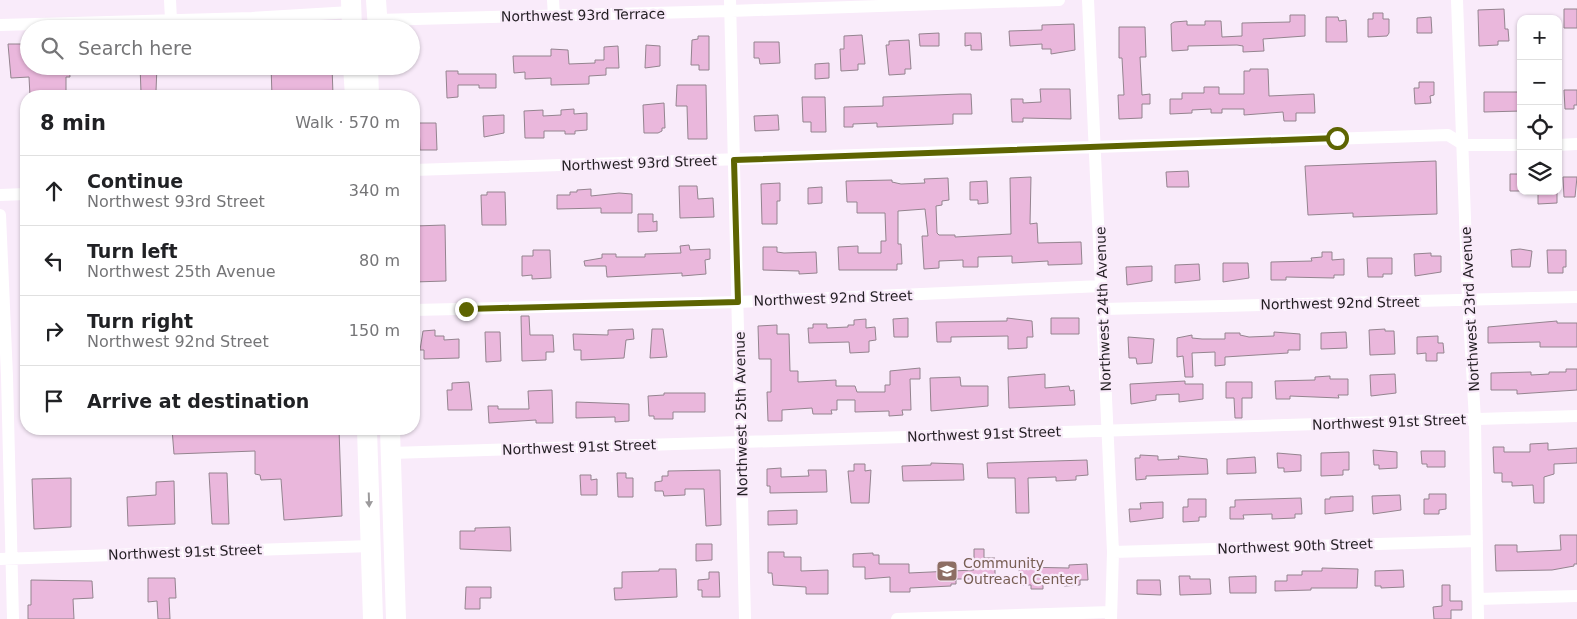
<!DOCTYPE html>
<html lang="en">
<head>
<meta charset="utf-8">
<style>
	body { margin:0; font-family:"DejaVu Sans",sans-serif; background:#f6f6f6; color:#202124 }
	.controls { position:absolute; right:15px; top:15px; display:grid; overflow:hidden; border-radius:10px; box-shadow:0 1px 4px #0004 }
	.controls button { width:45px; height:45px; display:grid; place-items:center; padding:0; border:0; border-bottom:1px solid #e0e0e0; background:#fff; color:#202124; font:25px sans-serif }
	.stop { position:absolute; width:15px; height:15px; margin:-11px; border:4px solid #5d6401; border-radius:50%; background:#fff }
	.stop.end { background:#5d6401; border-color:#fff; box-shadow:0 1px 5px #0008 }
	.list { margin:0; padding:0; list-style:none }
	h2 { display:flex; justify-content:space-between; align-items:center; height:65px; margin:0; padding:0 20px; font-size:21px }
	h2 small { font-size:16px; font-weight:400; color:#757577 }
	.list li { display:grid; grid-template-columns:32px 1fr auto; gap:15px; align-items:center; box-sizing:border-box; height:70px; padding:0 20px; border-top:1px solid #e0e0e0 }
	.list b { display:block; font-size:19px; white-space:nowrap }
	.list p { margin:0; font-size:16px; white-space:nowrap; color:#757577 }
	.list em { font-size:16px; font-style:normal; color:#757577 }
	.icon { flex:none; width:28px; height:28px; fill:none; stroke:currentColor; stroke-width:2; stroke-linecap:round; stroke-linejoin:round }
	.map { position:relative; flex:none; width:1577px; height:619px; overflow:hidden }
	.search { position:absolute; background:#fff; box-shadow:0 1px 4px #0004; left:20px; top:20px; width:400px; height:55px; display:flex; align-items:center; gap:12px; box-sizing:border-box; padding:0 18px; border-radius:28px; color:#757577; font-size:19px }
	.panel { position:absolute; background:#fff; box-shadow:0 1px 4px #0004; left:20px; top:90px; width:400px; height:345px; border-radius:20px }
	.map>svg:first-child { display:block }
	.building { fill:#eab7dc; stroke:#94848f }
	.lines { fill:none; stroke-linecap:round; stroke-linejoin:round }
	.minor { stroke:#fff; stroke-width:12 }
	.primary { stroke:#fff; stroke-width:20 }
	.oneway { fill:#9c9a9c }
	.route { stroke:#5d6401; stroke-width:6 }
	.labels { text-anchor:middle; stroke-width:4.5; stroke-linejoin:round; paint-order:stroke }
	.street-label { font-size:14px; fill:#231e23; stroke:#f9ebfa }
	.education-label { font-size:14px; fill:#785e54; stroke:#f9ebfa; text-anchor:start }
</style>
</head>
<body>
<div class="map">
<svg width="1577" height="619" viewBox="0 0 1577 619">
	<rect width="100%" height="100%" fill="#f9ebfa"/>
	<path class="building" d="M1504,9L1505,29H1508L1509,41H1498V45L1479,46L1478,10Z
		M1564,9H1577V28H1564Z
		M1373,13H1383V19H1389V33L1387,36L1368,37V19H1373Z
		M1290,15H1305V36L1263,39L1264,51L1243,52V46L1237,45L1188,46V50L1172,51L1171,24L1174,22L1187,21V25H1205V21H1221L1222,37L1242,36V23L1290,22Z
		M1326,17H1338L1339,21L1346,20L1347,42H1326Z
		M1431,17L1432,33H1417V18Z
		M1074,24L1075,50L1051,54V49H1042V44L1010,46L1009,31L1042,30V25Z
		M1119,27H1145L1146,57H1140L1142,95L1150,94V104H1142V118L1119,119L1118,95H1124L1122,58H1119Z
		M939,33V46H920L919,34Z
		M965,33H981L982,50H971V45L965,46Z
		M862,35L865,64H858V70L841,71L840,49H844V36Z
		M698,36H709V70H699V65H691L692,40L698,39Z
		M909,40L911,69H905V74L889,75L886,45H889V41Z
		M754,42H779L780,63L760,64L759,58H754Z
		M8,44H25V52H29V66H69L70,77H66V96H30L29,77L11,78Z
		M646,45L660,46V66L645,68Z
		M618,46L619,68H606V75L589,76V84L551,85V78L525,79V72L514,73L513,56H551V49L568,50L569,64L595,63V60H604V47Z
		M829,63V78L815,79V64Z
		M140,66H157L156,91L141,92Z
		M271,66H332L333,95L272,96Z
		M1250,69H1268L1269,96L1314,94L1315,113H1296V121H1284L1283,112L1244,115V109H1222V113H1211V109L1192,110V113L1170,114V99H1182V93H1204V87H1219V94H1244V71H1250Z
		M446,71H458V74H496V88H479V85H458V97L447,98Z
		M1419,82H1434V95L1430,96L1431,103L1415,104L1414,88H1419Z
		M677,85H706L707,139H688L687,106H676Z
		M1040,89H1070L1071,119L1023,118V122H1012L1011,99H1023V103L1041,102Z
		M1564,90H1577V105H1574V109H1565Z
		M1484,92H1521V111L1484,112Z
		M960,94H971L972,114H953V124L877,127V123L853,124V127H844V107L883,106V97Z
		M802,97H825L826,132H811V122H803Z
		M664,103L665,128H662V131L658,133H644L643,105Z
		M574,109V114L587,113V130L575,131V134H565V131H544V138H525L524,111L543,110V116L561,115V110Z
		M504,115V133L484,137L483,116Z
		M778,115L779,130L755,131L754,116Z
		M419,123H436L437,150H420Z
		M1436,161L1437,214L1353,217V213L1308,215L1305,166Z
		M1188,171L1189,187H1167L1166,172Z
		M1510,174H1521V191H1510Z
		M1031,177L1030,224L1037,223L1038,243L1081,242L1082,264L1048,265V261L1012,263V256L978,257V267H963V260L939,261V268L924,269L922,236H928L925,209L898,211V244H901L902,264H897V270H839L838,247L858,246V253H881V241H886L885,213H857V202H847L846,181L892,180V182L901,184L925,183L924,179L948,178L949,200L942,201V205L936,206L937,233L939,235H955V237L1011,234L1010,178Z
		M1563,177H1577L1575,197H1564Z
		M987,181L988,203L978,204V200H970V182Z
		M780,183V201H777V224H762L761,184Z
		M679,186H697L698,199L713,198L714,217L680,218Z
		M822,187V203L808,204V188Z
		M591,189V196L619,193L632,194V213H601V208L557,209V195H570V192H577V190Z
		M1538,191H1557V203L1538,204Z
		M487,192H505L506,225H482L481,195H487Z
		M638,214H653V222L657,221V231L638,232Z
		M445,225L446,281L414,282V226Z
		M689,245L690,250L710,249V259L705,260L706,274L682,276V273L607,277L606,266H585L584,261L602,258V254H616V257H645V254L681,253L680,246Z
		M763,247H777V252L784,253L816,252L817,273L799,274V271L763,270Z
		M1520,249L1532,251L1530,267H1512L1511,250Z
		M533,250H550L551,278L532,279V275L522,276V256H533Z
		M1547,250H1566V267H1563V273H1548Z
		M1322,252H1332V260L1344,259V275H1334V278L1286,277V280H1271V262L1312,261L1311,258L1322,257Z
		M1431,253V256H1441V272L1415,276L1414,254Z
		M1367,258H1392V274H1383V277H1368Z
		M1223,263H1248L1249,278L1223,282Z
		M1199,264L1200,280L1175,283V265Z
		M1152,266V281L1127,285L1126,267Z
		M521,316H529L530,335H553L554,352H546V360L522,361Z
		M908,318V337H894L893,319Z
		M1007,318L1032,321L1033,337H1027V348L1008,349V336L951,337V342H937L936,322L1007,321Z
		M1051,318H1079V334H1051Z
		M866,319V328L875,327L876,340L869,341V352L850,353L849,342L809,343L808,328H813V324H827V328L848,327V325H854V320Z
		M1557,321V323H1577V347H1540V342L1488,343V327Z
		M777,325V334H789L790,371H798V382L836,380V386H855L857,392H885V385H890V371L920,368V379H910L911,410H902L903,415L889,416V411L855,412V400H837V410H831L832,414H813L812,408L782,410V421H768L767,392H771V359H759L758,326Z
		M633,329L634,339L626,340L624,358L581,360V350H574L573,334L608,335V330Z
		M652,329H663L667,357L650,358Z
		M1385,329V331H1394L1395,354L1370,355L1369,330Z
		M435,330V336H444V340L459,339V358L424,359V350H420L423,331Z
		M485,332H500L501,361L486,362Z
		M1274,332L1300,334V350H1288V353L1225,357V365L1215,366V352L1192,353L1193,377H1185L1183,356L1177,357V338L1192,335V338L1202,339H1225V333H1240V335L1249,337L1274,336Z
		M1346,332L1347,348L1321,349V333Z
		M1438,336V343H1443L1444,353H1437V361H1426V353L1417,354V337Z
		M1128,337L1154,339L1152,363L1137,364L1136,358H1129Z
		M1566,369H1577V390L1517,394V390H1491V373L1531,372V375L1549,374V372H1566Z
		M1045,374V388L1069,386L1070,391L1074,390L1075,405L1009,408L1008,377Z
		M1395,374L1396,393L1371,396L1370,375Z
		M1330,376V379H1348V395H1338L1339,398L1290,396V399H1276L1275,381L1315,380V377Z
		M960,377L961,386H988V406L931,411L930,378Z
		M1185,381V384H1203V399L1179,402V394L1156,395V400L1131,404L1130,384Z
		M469,382L472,410H448L447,390H452V383Z
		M1226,382H1252V398H1242V418H1235L1234,398H1226Z
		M552,390L553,423H536V420L489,423L488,406H498V409H529L528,391Z
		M664,393H705V412H673V419H654V416H649L648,396L664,395Z
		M576,402L629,404V421L615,422V417L576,418Z
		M172,429H339L342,516L284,520L281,479L261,480L260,475L255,474V451L174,454Z
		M1548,443V450L1577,448V463L1554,464V474L1544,477V503H1534L1533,485L1512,486V482H1502V473H1494L1493,447H1504V452H1530V444Z
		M1373,450L1397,452V468L1379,469V465H1374Z
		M1421,451H1445V467H1427V464H1422Z
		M1349,452V470H1343V475L1321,476V453Z
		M1277,453L1301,455V471L1284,472V468H1278Z
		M1140,455L1158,456V460L1179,459L1178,456L1207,459L1208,474L1146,476V479L1136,480L1135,458H1140Z
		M1255,457L1256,473L1227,474V459Z
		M1087,460L1088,475L1076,476V480L1056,481V477L1028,478L1029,513H1016L1015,478H988L987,463Z
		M931,463L963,464L964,480L903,481L902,466L931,465Z
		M854,464H865V471L871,470L869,503H851L848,471H854Z
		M781,468V477L809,476L808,470H826L827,492L770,493V486H767V469Z
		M720,470L721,525L706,526L704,489H685V495L664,496L663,491H655V482L662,481V476H668V471Z
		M209,473H227L229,524H212Z
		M617,473H626V478H633V497H618Z
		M580,475H591V480L597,479V495H581Z
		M71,478V527L34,529L32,479Z
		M174,481L175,524L128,526L127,497L156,495V482Z
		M1429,494H1446V509L1439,510V514H1424V499H1429Z
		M1400,495L1401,510L1373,514L1372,496Z
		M1353,496V511L1325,514V499H1330V497Z
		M1301,498L1302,514H1295V518L1272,519V514L1243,515L1244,519H1230V507H1235V500Z
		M1188,499H1206V517H1199V521L1183,522V507H1188Z
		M1163,502V518L1130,522L1129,509H1141L1140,503Z
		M797,510V524L768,525V511Z
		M510,527L511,551L460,549V531H475V528Z
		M1560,535H1577V564H1574V566L1552,570L1496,571L1495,545H1517V552L1561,550Z
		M696,544H712V560L696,561Z
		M974,549H984V558H995V579H956V584H951V586L910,588V592H890V577L865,579V567H853V554L873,553V555H879V564H909V573L974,570Z
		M768,552H784V557H801V571L828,570V594H806V587L773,585L772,573H768Z
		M1087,564L1088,580H1080V585L1064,586V581H1043V589H1031V585H1020L1019,567L1069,568V565Z
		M1322,568L1358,569L1357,588H1311V590L1275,591V581H1287V575H1302V571H1322Z
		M659,569H676L677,597L615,600L614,588H622V572L659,571Z
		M1403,570L1404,587L1381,588V586H1375V571Z
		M709,572H719L720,597H702V590H698V580L709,579Z
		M1179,576H1190V579H1210L1211,594L1180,595Z
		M1256,576V593H1230L1229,577Z
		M148,578H175L176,598H169L170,619H158L157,601L148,602Z
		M31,580L92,581L93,598L73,599L74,619H28V605H31Z
		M1137,580H1160L1161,595L1137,594Z
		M1442,585H1450V601H1462V610H1451V619H1434L1433,607L1442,606Z
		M466,587H491V598H480V609H465Z"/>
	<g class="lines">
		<path class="minor" d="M170,0L171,20
			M553,0L554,16
			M730,0L745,619
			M1088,0L1113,552L1111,619
			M1457,0L1468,300L1475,420L1478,619
			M377,20L730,11L1059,0
			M0,25L252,18L351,12
			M1558,145L1577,144
			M414,170L1448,135L1464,145H1521
			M0,195L26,194
			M0,215L7,376L13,619
			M1103,309L1577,297
			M414,310L738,302L1102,286
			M391,453L1577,416
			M1113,552L1477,541
			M0,559L371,546
			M1479,599L1577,596
			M897,619L1111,612"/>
		<path class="primary" d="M351,0L352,29
			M376,0L378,29
			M353,66L355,96
			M368,66L369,96
			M367,429L373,619
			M390,429L396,619"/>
	</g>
	<defs><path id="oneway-solid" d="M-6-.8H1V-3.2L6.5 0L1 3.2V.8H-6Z" transform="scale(1.25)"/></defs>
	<use class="oneway" href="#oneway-solid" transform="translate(369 500) rotate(88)"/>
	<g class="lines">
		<path class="route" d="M466,309L738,302L734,160L1337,138"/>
	</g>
	<defs>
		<g id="school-square" transform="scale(1.125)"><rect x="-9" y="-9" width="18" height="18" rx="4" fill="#8d6e63" stroke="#f9ebfa"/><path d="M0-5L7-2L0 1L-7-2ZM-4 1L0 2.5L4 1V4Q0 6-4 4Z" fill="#fff"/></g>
	</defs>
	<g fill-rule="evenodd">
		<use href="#school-square" x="947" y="571"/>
	</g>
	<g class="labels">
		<g class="street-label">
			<text transform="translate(583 15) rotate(-1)" y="5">Northwest 93rd Terrace</text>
			<text transform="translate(639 163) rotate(-2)" y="5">Northwest 93rd Street</text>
			<text transform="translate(833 298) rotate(-2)" y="5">Northwest 92nd Street</text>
			<text transform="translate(1340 303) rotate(-1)" y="5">Northwest 92nd Street</text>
			<text transform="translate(1103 309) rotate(-92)" y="5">Northwest 24th Avenue</text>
			<text transform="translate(1470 309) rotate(-93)" y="5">Northwest 23rd Avenue</text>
			<text transform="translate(741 414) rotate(-91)" y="5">Northwest 25th Avenue</text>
			<text transform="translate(1389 422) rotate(-2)" y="5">Northwest 91st Street</text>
			<text transform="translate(984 434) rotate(-2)" y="5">Northwest 91st Street</text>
			<text transform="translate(579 447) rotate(-2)" y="5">Northwest 91st Street</text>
			<text transform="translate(1295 546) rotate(-2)" y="5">Northwest 90th Street</text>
			<text transform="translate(185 552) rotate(-2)" y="5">Northwest 91st Street</text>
		</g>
		<g class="education-label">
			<text x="963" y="568">Community<tspan x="963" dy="16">Outreach Center</tspan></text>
		</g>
	</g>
</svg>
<div class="controls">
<button>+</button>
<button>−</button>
<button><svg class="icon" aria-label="locate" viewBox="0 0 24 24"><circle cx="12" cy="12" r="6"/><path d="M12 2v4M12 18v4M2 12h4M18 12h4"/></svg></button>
<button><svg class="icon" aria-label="layers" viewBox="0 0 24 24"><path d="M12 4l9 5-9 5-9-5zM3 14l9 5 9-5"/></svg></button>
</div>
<div class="stop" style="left:1337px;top:138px"></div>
<div class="stop end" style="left:466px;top:309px"></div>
<div class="search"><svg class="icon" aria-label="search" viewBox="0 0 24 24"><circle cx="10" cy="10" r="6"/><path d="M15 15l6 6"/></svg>Search here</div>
<section class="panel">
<h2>8 min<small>Walk · 570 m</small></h2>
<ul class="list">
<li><svg class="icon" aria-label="ahead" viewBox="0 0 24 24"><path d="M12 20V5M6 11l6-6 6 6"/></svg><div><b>Continue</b><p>Northwest 93rd Street</p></div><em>340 m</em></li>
<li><svg class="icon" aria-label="left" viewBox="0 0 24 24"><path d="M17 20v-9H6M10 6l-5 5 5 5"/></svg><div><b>Turn left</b><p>Northwest 25th Avenue</p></div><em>80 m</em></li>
<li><svg class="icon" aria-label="right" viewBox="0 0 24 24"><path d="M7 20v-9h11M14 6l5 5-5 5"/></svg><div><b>Turn right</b><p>Northwest 92nd Street</p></div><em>150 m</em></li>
<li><svg class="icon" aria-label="arrive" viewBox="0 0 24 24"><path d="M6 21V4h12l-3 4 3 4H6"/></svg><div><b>Arrive at destination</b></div></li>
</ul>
</section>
</div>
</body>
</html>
